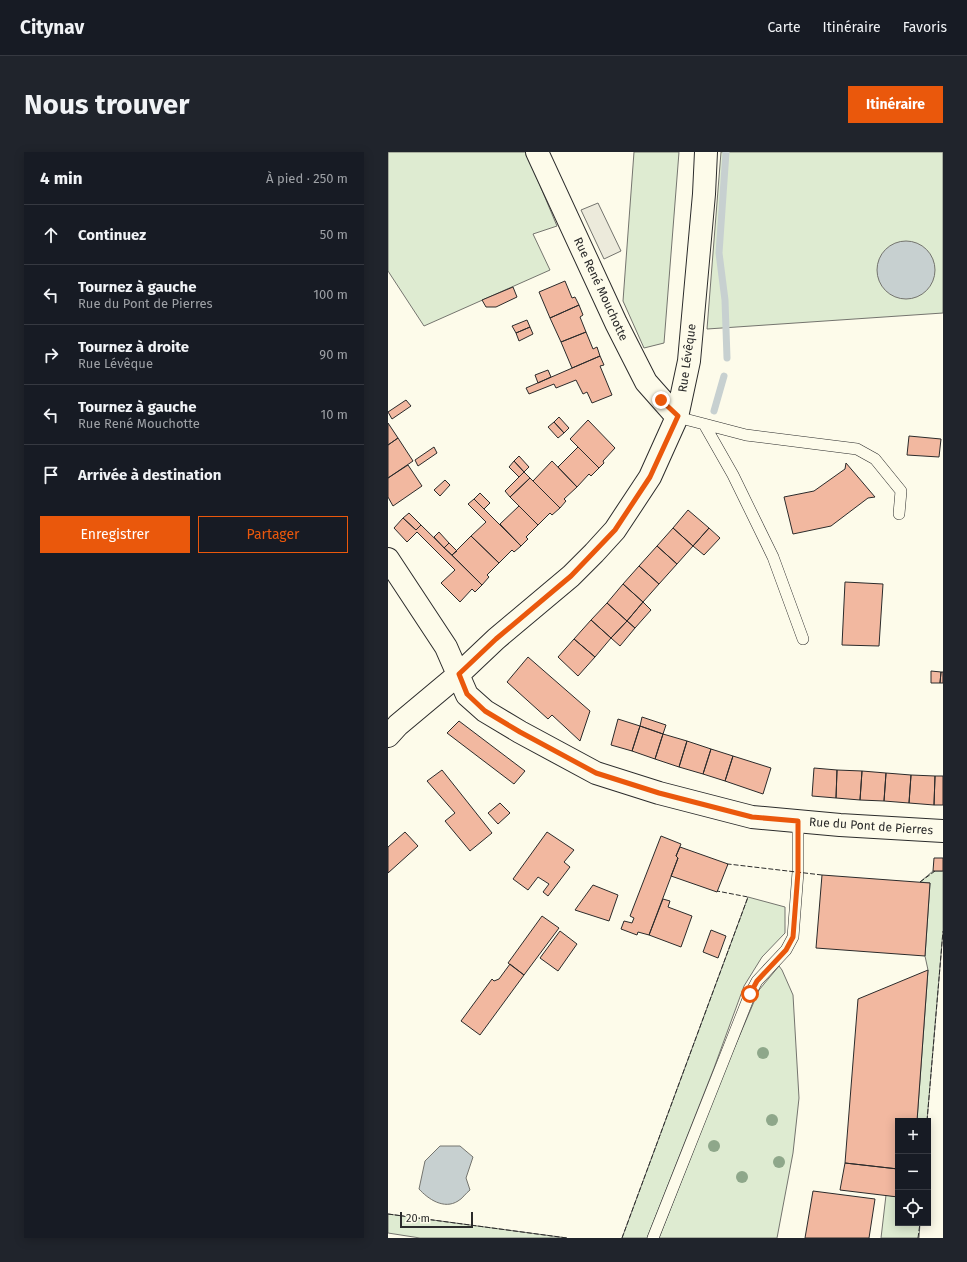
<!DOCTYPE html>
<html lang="fr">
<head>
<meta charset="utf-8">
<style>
	body { margin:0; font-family:"Fira Sans",sans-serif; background:#20242c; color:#f1f3f6 }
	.controls { position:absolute; right:12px; bottom:12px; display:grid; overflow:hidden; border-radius:0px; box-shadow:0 2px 10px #0003 }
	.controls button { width:36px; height:36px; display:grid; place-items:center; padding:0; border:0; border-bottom:1px solid #363941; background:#171b24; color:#f1f3f6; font:20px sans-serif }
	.scale { position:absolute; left:12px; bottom:10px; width:73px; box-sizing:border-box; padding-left:4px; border:2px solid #2b2b2b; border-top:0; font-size:11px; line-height:14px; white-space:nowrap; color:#2b2b2b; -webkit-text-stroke:3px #fdfbea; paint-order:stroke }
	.stop { position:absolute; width:12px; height:12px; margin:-9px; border:3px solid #ea580c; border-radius:50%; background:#fff }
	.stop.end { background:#ea580c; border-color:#fff; box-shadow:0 1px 4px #0008 }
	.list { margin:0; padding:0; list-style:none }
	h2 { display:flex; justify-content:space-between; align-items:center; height:52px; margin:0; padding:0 16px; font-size:17px }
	h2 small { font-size:13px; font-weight:400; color:#9ea1a6 }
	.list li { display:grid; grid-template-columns:26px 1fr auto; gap:12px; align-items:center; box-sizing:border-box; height:60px; padding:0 16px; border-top:1px solid #363941 }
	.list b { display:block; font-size:15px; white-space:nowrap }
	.list p { margin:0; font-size:13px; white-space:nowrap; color:#9ea1a6 }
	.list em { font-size:13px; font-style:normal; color:#9ea1a6 }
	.actions { display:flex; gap:8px; padding:12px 16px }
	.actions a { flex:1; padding:9px 0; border:1px solid #ea580c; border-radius:0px; text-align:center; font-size:14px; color:#ea580c }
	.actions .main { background:#ea580c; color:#fff }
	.icon { flex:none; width:22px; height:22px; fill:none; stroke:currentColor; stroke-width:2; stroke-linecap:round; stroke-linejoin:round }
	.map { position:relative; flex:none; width:555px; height:1086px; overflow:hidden; border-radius:0px }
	header { display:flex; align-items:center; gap:24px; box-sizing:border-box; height:56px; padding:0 20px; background:#171b24; border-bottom:1px solid #363941 }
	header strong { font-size:19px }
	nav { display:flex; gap:22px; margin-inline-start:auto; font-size:14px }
	.intro { display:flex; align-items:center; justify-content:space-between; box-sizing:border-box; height:96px; padding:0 24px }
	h1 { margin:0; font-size:28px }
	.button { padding:10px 18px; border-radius:0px; background:#ea580c; color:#fff; font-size:14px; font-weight:700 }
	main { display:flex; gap:24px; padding:0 24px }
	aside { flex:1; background:#171b24; border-radius:0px; box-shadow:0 2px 10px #0003 }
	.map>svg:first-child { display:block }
	.green { fill:#deebd1; stroke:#74746e }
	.parking { fill:#eceadb; stroke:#74746e }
	.water { fill:#c7d0d0; stroke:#74746e }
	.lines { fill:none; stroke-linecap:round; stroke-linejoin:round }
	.stream { stroke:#c7d0d0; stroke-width:7 }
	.building { fill:#f2b8a0; stroke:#2b2b2b }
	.service-casing { stroke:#2b2b2b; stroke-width:12 }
	.minor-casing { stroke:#2b2b2b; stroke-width:24 }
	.service { stroke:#fdfbea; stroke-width:11 }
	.minor { stroke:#fdfbea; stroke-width:22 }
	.fence { stroke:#2b2b2b; stroke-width:1; stroke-dasharray:5 2; stroke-linecap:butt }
	.tree { fill:#8ea78a }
	.route { stroke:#ea580c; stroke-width:5 }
	.labels { text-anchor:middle; stroke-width:3; stroke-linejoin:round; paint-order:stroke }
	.street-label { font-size:12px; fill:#2b2b2b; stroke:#fdfbea }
</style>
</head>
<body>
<header>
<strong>Citynav</strong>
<nav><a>Carte</a><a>Itinéraire</a><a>Favoris</a></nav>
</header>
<div class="intro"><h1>Nous trouver</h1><a class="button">Itinéraire</a></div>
<main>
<aside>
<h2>4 min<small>À pied · 250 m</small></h2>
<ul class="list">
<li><svg class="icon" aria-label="ahead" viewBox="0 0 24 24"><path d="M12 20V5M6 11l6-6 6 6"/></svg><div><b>Continuez</b></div><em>50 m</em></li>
<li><svg class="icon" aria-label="left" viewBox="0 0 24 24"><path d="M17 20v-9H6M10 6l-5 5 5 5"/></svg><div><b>Tournez à gauche</b><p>Rue du Pont de Pierres</p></div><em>100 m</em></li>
<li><svg class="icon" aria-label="right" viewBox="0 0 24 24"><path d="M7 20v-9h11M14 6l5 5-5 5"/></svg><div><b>Tournez à droite</b><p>Rue Lévêque</p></div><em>90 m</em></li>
<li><svg class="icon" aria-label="left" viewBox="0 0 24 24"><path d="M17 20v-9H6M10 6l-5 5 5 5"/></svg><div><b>Tournez à gauche</b><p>Rue René Mouchotte</p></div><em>10 m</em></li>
<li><svg class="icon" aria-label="arrive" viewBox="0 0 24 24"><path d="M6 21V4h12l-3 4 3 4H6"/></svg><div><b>Arrivée à destination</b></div></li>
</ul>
<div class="actions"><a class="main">Enregistrer</a><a>Partager</a></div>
</aside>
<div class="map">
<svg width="555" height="1086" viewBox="0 0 555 1086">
	<rect width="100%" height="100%" fill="#fdfbea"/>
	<path class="green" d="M0,0H138L169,74L145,82L162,118L36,174L0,119Z
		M246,0H291L276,191L256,196L235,149Z
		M333,0H555V161L319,177Z
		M545,719H555V779L539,969H529L540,818L537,804L542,731L532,730Z
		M360,745L397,755V781L374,805L356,834L326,916L259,1086H234Z
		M391,814L394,818L405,843L411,946L405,1001L389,1086H271L336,920L371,838Z
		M498,1043L510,1045V1071H532L531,1086H493Z
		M0,1062L179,1086H32L0,1081Z"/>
	<path class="parking" d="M210,51L233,99L216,107L193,58Z"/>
	<path class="water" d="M489 118a29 29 0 1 1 58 0a29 29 0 1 1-58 0Z
		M52,994H72L85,1005L78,1026L82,1038C78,1041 74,1047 70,1049C56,1058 40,1047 31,1037L37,1009Z"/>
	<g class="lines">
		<path class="stream" d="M338,0L331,101L337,148L339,206
			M326,259L336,224"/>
	</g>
	<path class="building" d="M177,129L184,146L187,145L191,153L162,166L151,140Z
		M125,135L129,145L108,155H98L94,148Z
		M191,153L195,163L192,165L198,180L173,190L162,166Z
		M139,168L142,175L128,181L124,174Z
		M142,175L145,182L131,189L128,181Z
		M198,180L205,197L209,195L212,204L184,216L173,190Z
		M212,204L216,213L212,214L224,243L204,251L199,240L195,242L188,228L168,236L166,232L141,242L138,236Z
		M160,218L163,225L150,231L147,223Z
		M18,248L23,254L4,267L0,260Z
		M171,265L181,276L176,281L166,270Z
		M200,268L227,296L215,309L216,311L211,316L182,287Z
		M166,270L176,281L170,286L160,275Z
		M0,271L10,286L0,293Z
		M521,284L553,287L551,305L519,303Z
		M10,286L25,309L0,326V293Z
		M46,295L49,301L30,314L27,308Z
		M190,295L211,316L203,324L201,322L189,335L170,315Z
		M131,304L141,315L136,320L126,309Z
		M126,309L136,320L131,325L121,315Z
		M164,309L189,335L176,347L178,349L172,356L145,329Z
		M458,311L487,345L480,346L443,374L405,382L396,345L426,339L457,317Z
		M20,313L34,334L5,354L0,345V326Z
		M136,320L142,326L122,345L117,339Z
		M142,326L172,356L164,363L162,361L150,373L122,345Z
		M57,328L62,333L52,344L46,338Z
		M92,341L102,351L96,357L86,347Z
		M86,347L133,394L126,400L124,398L111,411L83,384L98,370L80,352Z
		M131,354L150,373L138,385L140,387L133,394L112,372Z
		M300,358L321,376L305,394L285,376Z
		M21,361L33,373L28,378L15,366Z
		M15,366L28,378L33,373L94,433L87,440L84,437L72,450L53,431L67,418L29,380L19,390L6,376Z
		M285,376L305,394L289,412L269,394Z
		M321,376L332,386L316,403L305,394Z
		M51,380L61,391L56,396L46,385Z
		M83,384L111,411L99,423L101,425L94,433L64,403Z
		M61,391L69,399L64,403L56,396Z
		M269,394L289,412L271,432L251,414Z
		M251,414L271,432L255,450L235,432Z
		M457,430L495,432L491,494L454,493Z
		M235,432L255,450L239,469L219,451Z
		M255,450L263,458L247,476L239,469Z
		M219,451L239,469L223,486L203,468Z
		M203,468L223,486L207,505L186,487Z
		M239,469L247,476L232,494L223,486Z
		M186,487L207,505L190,524L170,505Z
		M140,505L202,559L192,589L164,563L160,567L119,530Z
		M543,519L553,520L552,531H543Z
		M553,520H555V531H552Z
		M254,565L278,573L275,582L252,574Z
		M230,567L252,574L244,599L223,593Z
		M71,569L137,619L126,632L59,581Z
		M252,574L275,582L267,607L244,599Z
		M275,582L299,589L291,615L267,607Z
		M299,589L323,597L315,622L291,615Z
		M323,597L345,604L337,629L315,622Z
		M345,604L383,616L375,642L337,629Z
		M426,616L449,618L448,646L424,644Z
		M54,618L104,681L82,699L57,669L67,661L39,629Z
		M449,618L474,619L472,648L448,646Z
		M474,619L498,621L496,649L472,648Z
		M498,621L523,623L521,651L496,649Z
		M523,623L547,624L546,653L521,651Z
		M547,624H555V653H546Z
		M112,651L122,661L110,672L100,661Z
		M17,680L30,694L0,721V695Z
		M159,680L186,698L176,710L182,715L160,744L155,740L161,732L150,725L140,738L125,727Z
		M273,684L293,692L288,704L290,706L261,783L250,780L249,783L233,777L236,769L244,771L246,766L242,764Z
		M292,695L340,712L329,740L283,724L290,706L288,704Z
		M546,706H555V719H545Z
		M434,723L542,731L537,804L428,796Z
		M205,733L230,743L221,769L187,758Z
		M275,747L282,749L280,755L304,764L293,795L261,783Z
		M154,764L171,776L136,823L120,811Z
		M323,778L338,784L330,806L315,800Z
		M172,779L189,792L170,819L152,806Z
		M122,812L136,823L92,883L73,869L104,827L106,829L111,827Z
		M540,818L529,969H510V1017L457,1011L470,847Z
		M457,1011L510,1017V1045L452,1038Z
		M425,1039L487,1047L481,1086H417Z"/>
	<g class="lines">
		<g class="service-casing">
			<path id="service" d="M289,265L316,272L345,323L385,405L415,487
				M316,272L358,283L469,297L487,307L513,339L511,362
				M265,1086L362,842L369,829L398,798L405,785L410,720V669"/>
		</g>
		<g class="minor-casing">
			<path id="minor" d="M149,0L228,171L258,230L289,265
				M0,407L58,495L79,543L97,559L132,580L208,621L271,641L364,665L452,673L555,679
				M0,584L10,573L71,522L108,487L183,424L206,401L227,378L262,325L289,265L301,209L316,42L318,0"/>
		</g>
		<use href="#service" class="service"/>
		<use href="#minor" class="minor"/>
		<path class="fence" d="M339,713L340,712L434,723
			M532,730L547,719
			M539,969L555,779
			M0,1062L179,1086
			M234,1086L360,745L329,739
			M530,1086L532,1071"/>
	</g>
	<g class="tree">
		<circle cx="375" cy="901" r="6"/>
		<circle cx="384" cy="968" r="6"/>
		<circle cx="326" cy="994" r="6"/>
		<circle cx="391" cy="1010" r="6"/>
		<circle cx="354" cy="1025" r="6"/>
	</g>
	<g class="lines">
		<path class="route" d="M273,248L290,264L262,325L227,378L183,424L108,487L71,522L79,542L97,559L132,580L208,621L271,641L364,665L410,669V720L405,785L398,798L369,829L362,842"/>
	</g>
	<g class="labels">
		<g class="street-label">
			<text transform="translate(213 137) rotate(65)" y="4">Rue René Mouchotte</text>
			<text transform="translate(299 206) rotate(-82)" y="4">Rue Lévêque</text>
			<text transform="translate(483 674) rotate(4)" y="4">Rue du Pont de Pierres</text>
		</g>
	</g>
</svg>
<div class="controls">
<button>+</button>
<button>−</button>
<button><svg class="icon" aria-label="locate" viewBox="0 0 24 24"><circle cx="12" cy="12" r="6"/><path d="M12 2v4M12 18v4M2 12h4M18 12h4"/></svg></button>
</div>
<div class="scale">20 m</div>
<div class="stop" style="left:362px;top:842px"></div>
<div class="stop end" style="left:273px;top:248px"></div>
</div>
</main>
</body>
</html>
